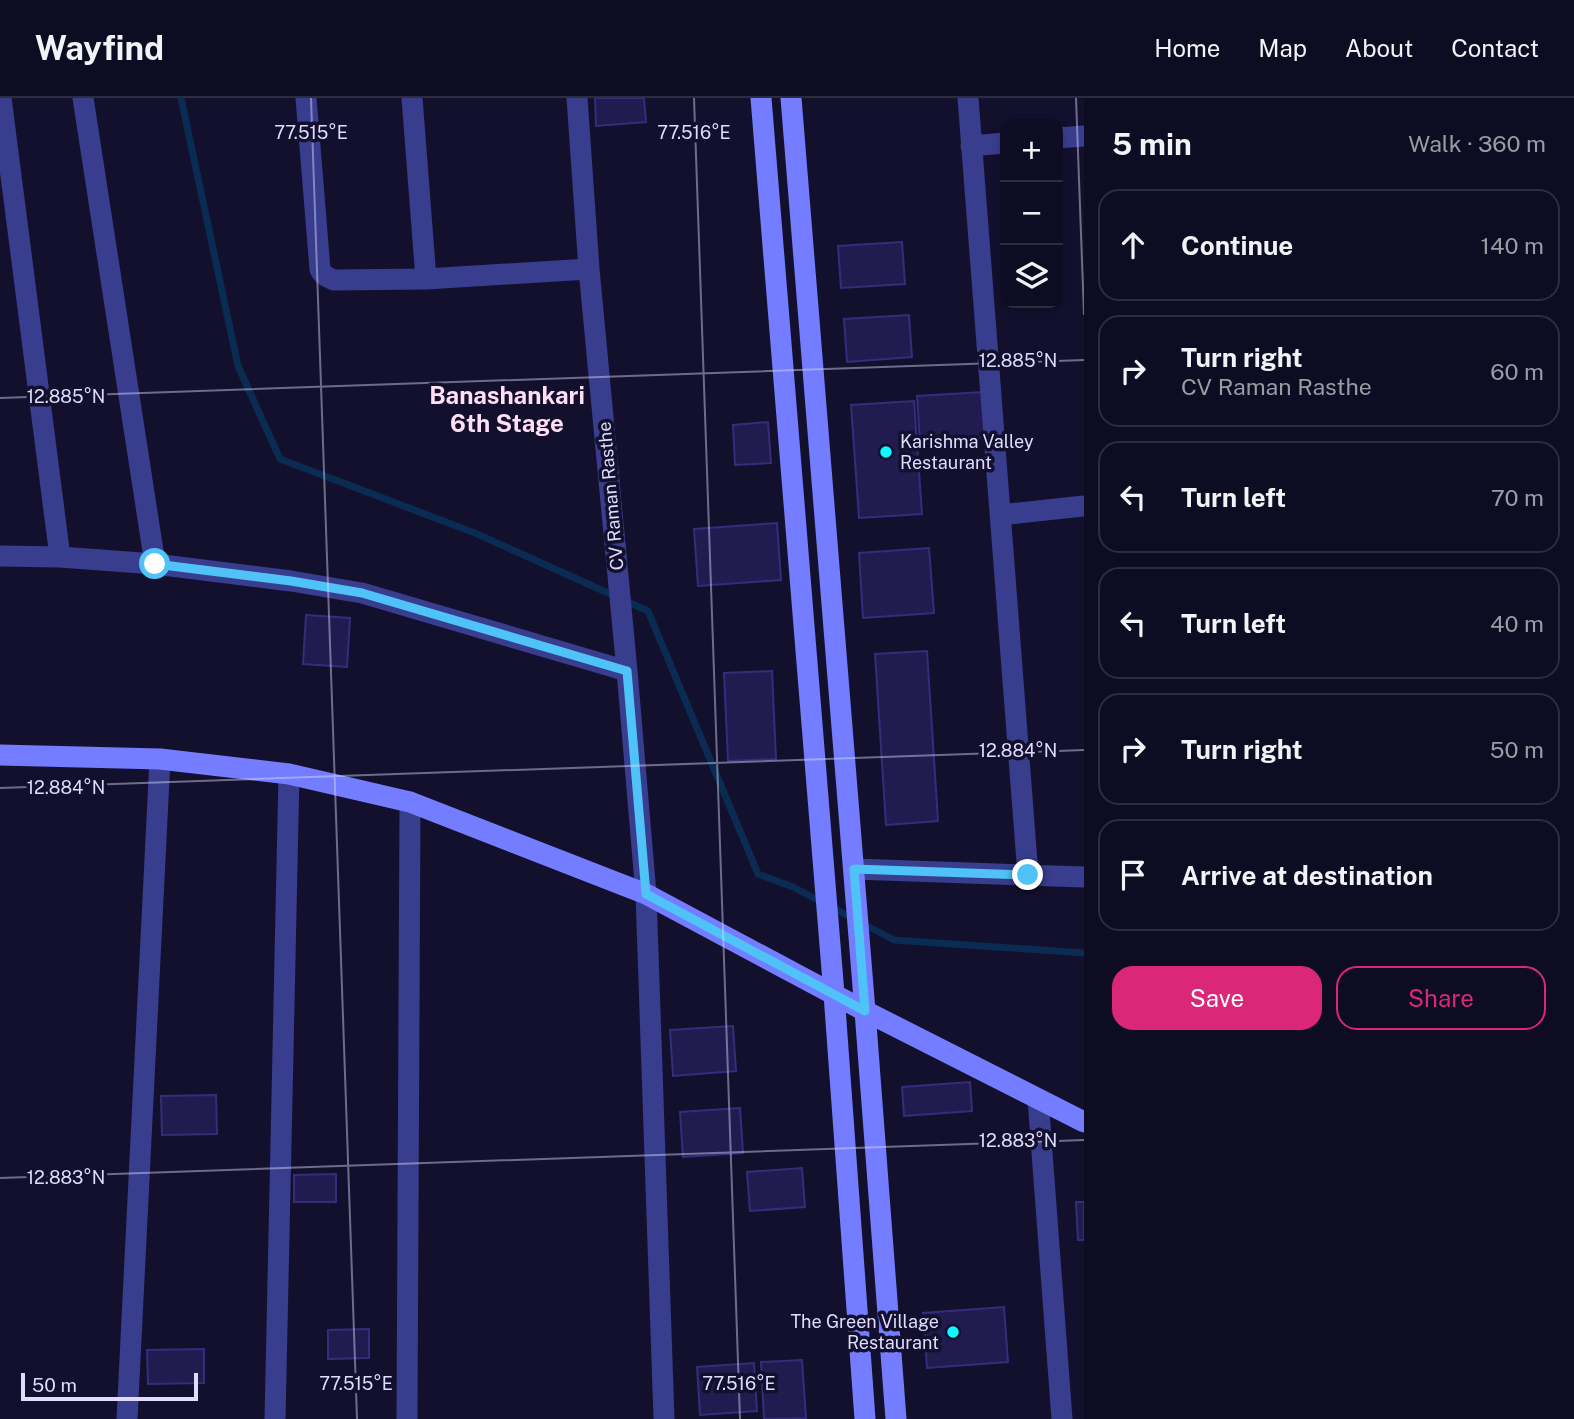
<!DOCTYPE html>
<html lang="en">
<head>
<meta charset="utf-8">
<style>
	body { margin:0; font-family:"Public Sans",sans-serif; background:#1c1a2f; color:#f1f3f6 }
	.controls { position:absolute; right:21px; top:21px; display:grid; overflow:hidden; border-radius:14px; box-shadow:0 4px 10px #0003 }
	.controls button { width:63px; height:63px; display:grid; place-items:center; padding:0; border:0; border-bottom:2px solid #2e2c40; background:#0e0c22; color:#f1f3f6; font:35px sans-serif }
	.scale { position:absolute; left:21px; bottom:18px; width:177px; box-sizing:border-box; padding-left:7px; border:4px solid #deddff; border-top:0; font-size:19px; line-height:24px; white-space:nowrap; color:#deddff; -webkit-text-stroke:5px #13102d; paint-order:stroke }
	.stop { position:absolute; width:21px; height:21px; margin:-16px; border:5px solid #4fc3f7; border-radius:50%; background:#fff }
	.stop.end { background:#4fc3f7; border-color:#fff; box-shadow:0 2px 7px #0008 }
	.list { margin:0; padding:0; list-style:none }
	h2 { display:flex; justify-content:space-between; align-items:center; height:91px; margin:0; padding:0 28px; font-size:30px }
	h2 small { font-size:23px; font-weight:400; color:#9b9ba5 }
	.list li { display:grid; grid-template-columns:46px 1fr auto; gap:21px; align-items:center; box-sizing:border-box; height:112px; margin:0 14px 14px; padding:0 14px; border:2px solid #2e2c40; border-radius:21px }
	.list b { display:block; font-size:26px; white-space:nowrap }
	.list p { margin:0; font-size:23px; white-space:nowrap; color:#9b9ba5 }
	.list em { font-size:23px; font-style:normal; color:#9b9ba5 }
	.actions { display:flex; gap:14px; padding:21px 28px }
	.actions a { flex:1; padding:16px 0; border:2px solid #db2777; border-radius:21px; text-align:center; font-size:24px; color:#db2777 }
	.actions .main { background:#db2777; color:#fff }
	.icon { flex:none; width:38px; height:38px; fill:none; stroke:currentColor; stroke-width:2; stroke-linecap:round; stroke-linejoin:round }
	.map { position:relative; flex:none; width:1084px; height:1321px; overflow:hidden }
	header { display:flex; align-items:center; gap:42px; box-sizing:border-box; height:98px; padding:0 35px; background:#0e0c22; border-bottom:2px solid #2e2c40 }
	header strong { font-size:33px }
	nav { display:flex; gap:38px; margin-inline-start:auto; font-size:24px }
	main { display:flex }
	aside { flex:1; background:#0e0c22 }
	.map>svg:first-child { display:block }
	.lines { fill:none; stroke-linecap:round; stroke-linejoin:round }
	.stream { stroke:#0a2b52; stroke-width:7 }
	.building { fill:#221b4f; stroke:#362c7c; stroke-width:2 }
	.street { stroke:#393d8e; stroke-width:21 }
	.secondary { stroke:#747cff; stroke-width:21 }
	.route { stroke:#4fc3f7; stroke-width:9 }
	.ticks { fill:none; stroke:#deddff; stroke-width:2; stroke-opacity:0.45 }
	.poi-dot { fill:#09fbff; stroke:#13102d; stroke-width:2.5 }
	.labels { text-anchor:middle; stroke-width:7; stroke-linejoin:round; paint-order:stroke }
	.poi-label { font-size:18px; fill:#deddff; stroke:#13102d; text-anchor:start }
	.street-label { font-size:18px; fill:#deddff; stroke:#13102d }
	.district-label { font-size:24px; font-weight:bold; fill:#ffdff6; stroke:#13102d }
	.ticks-label { font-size:18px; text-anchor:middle; fill:#deddff; stroke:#13102d; stroke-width:7; stroke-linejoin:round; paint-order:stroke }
</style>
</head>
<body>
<header>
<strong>Wayfind</strong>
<nav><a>Home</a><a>Map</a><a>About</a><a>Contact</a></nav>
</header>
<main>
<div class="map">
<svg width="1084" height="1321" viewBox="0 0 1084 1321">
	<rect width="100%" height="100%" fill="#13102d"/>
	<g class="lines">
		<path class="stream" d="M181,0L238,268L280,361L475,435L648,513L758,776L793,789L894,842L1084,855"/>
	</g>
	<path class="building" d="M595,0H644L646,24L596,28Z
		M902,144L905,186L841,190L838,148Z
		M909,217L912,259L847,264L844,221Z
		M983,294L986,340L920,344L917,298Z
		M914,303L922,416L859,420L851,307Z
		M768,324L771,365L735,367L733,327Z
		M777,425L781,482L698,488L694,431Z
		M929,450L934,515L863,520L859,455Z
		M306,517L350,520L347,569L303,566Z
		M927,553L938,723L886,727L875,556Z
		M772,573L776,661L728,663L724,575Z
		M733,928L736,973L673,978L670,932Z
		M970,984L972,1013L904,1018L902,989Z
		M216,997L217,1036L162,1037L161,998Z
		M740,1010L743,1055L683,1059L680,1014Z
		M802,1070L805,1109L750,1113L747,1074Z
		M336,1076V1104H294V1077Z
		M1076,1104H1084V1142H1078Z
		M1004,1209L1008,1264L927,1270L923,1215Z
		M369,1231V1260L328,1261V1232Z
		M204,1251V1285L148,1286L147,1252Z
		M802,1262L806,1320L764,1321L761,1264Z
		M754,1265L757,1313L700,1317L697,1269Z"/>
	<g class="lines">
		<path class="street" d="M1,0L60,459
			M83,0L155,466
			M306,0L320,171C323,178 327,179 334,182L426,181L589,171
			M412,0L426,181
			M577,0L589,171L627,573L646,796L664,1321
			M968,0L1028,777
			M1058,40L1084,38
			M971,48L1005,45
			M1000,417L1084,408
			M0,458L60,459L155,466L291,483L362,495L627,573
			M854,771L1084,779
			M1038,1001L1062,1321
			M127,1321L160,661
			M275,1321L289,676
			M407,1321L410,704"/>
		<path class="secondary" d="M761,0L834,896L865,1321
			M791,0L865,913L896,1321
			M0,657L160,661L289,676L410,704L646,796L865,913L1084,1024"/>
	</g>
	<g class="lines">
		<path class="route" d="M155,466L291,483L362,495L627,573L646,796L865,913L854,771L1028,777"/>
	</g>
	<path class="ticks" d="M311,0L357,1321M694,0L740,1321M1076,0L1084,217M0,300L1084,262M0,690L1084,652M0,1080L1084,1042"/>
	<g class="poi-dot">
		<circle cx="886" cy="354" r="7"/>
		<circle cx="953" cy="1234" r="7"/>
	</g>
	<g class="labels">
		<g class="poi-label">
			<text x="900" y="350">Karishma Valley<tspan x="900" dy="21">Restaurant</tspan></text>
			<text x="939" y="1230" text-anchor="end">The Green Village<tspan x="939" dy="21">Restaurant</tspan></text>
		</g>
		<g class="street-label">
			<text transform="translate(611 398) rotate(-95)" y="6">CV Raman Rasthe</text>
		</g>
		<g class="district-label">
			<text x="507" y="306">Banashankari<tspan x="507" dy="28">6th Stage</tspan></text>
		</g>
	</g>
	<g class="ticks-label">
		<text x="311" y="41">77.515°E</text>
		<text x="694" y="41">77.516°E</text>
		<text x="1018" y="269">12.885°N</text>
		<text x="66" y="305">12.885°N</text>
		<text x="1018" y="659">12.884°N</text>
		<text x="66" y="696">12.884°N</text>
		<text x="1018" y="1049">12.883°N</text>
		<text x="66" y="1086">12.883°N</text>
		<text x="356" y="1292">77.515°E</text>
		<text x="739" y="1292">77.516°E</text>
	</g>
</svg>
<div class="controls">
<button>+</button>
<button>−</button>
<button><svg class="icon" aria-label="layers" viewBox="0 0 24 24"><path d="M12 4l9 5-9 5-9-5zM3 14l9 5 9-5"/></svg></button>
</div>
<div class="scale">50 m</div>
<div class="stop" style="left:155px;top:466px"></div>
<div class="stop end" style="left:1028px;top:777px"></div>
</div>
<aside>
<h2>5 min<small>Walk · 360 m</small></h2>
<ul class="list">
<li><svg class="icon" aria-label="ahead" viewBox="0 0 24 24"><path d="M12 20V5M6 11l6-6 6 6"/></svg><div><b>Continue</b></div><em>140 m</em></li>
<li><svg class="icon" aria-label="right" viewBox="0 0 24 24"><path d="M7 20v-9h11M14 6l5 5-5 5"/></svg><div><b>Turn right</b><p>CV Raman Rasthe</p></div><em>60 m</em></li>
<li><svg class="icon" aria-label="left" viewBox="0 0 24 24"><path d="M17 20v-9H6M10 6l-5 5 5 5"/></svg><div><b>Turn left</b></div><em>70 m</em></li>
<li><svg class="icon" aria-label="left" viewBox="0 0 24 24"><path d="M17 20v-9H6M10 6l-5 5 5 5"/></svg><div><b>Turn left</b></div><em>40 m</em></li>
<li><svg class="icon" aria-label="right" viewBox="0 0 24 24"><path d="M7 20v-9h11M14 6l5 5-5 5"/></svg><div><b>Turn right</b></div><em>50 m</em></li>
<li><svg class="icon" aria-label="arrive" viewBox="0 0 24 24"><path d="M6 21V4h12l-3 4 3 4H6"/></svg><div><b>Arrive at destination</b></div></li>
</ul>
<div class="actions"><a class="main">Save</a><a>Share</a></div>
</aside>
</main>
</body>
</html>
